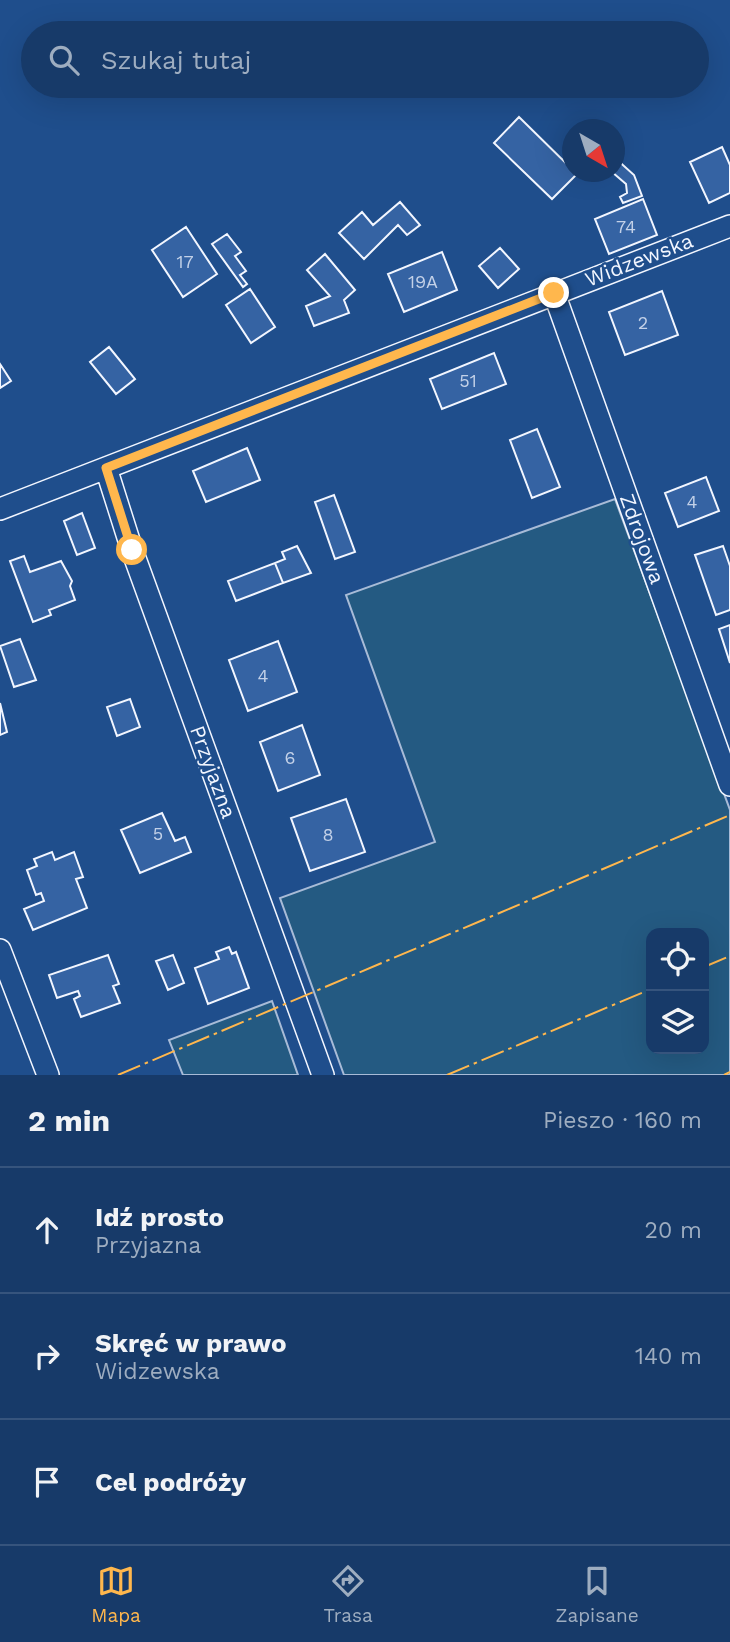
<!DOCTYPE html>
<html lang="pl">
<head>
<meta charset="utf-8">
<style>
	body { margin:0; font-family:"Work Sans",sans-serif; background:#20416f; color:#f1f3f6 }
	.controls { position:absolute; right:21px; bottom:21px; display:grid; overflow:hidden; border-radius:14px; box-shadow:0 7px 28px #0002 }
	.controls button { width:63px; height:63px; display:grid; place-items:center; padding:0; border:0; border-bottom:2px solid #36547d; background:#173a69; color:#f1f3f6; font:35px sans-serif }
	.compass { position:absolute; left:562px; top:119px; width:63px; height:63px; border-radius:50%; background:#173a69; box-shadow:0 7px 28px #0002; rotate:141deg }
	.stop { position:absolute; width:21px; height:21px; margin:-16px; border:5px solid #ffb74d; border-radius:50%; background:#fff }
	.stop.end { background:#ffb74d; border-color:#fff; box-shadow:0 2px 7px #0008 }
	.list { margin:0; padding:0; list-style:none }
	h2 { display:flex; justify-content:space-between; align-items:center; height:91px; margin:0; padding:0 28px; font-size:30px }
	h2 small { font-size:23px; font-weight:400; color:#9eadc0 }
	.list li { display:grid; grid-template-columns:46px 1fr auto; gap:21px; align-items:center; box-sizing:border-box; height:126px; padding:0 28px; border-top:2px solid #36547d }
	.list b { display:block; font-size:26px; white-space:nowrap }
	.list p { margin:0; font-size:23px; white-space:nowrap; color:#9eadc0 }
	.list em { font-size:23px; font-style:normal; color:#9eadc0 }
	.icon { flex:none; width:38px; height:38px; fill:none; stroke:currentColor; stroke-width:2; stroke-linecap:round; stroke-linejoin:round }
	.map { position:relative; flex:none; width:730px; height:1075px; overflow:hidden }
	.search { position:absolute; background:#173a69; box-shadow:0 7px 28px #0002; left:21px; right:21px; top:21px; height:77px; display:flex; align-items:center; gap:18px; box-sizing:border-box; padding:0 24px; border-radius:38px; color:#9eadc0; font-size:26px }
	.sheet { height:469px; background:#173a69 }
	nav { display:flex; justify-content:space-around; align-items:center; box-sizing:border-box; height:98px; border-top:2px solid #36547d; background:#173a69; font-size:19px; color:#9eadc0 }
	nav a { display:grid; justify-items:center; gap:4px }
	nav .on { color:#ffb74d }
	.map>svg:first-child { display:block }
	.green { fill:#245a82; stroke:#a8bbd7; stroke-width:2; fill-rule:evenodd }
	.building { fill:#3563a3; stroke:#f2f6ff; stroke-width:2 }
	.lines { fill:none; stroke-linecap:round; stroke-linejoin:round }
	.street-casing { stroke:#f2f6ff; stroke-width:24 }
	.street { stroke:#1f4e8c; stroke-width:21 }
	.power { stroke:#ffb74d; stroke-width:2; stroke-dasharray:24 5 3.5 5; stroke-linecap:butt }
	.route { stroke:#ffb74d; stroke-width:9 }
	.labels { text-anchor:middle; stroke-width:5; stroke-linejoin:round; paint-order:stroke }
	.number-label { font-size:18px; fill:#c3d1e8 }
	.street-label { font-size:21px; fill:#f2f6ff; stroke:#1f4e8c }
</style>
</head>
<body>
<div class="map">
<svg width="730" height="1075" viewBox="0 0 730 1075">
	<rect width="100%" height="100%" fill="#1f4e8c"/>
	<path class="green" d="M615,499L730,810V1075H344L280,898L435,842L346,595ZM651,933H704V1049H651Z
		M272,1001L298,1075H183L169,1040Z"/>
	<path class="building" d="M519,117L577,174L552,199L494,143Z
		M722,147L730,165V193L709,203L690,162Z
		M614,157L634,175L642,196L623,203L620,197L627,193L626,184L612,172H614Z
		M643,199L657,235L609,254L595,219Z
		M400,202L420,225L407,235L398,225L364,259L339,233L362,212L373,225Z
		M186,227L217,274L183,297L152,250Z
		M227,234L241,252L235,256L246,271L240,275L247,284L243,287L212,244Z
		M500,248L519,269L498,288L479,266Z
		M442,252L457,290L404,312L388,274Z
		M325,254L355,290L344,300L349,313L314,326L306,306L330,296L307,270Z
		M250,289L275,327L251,343L226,305Z
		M662,291L678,335L625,355L609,312Z
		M109,347L135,379L116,394L90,362Z
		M494,353L506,384L442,409L430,379Z
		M0,364L11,381L0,388Z
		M537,429L560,487L532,498L510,440Z
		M247,448L260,480L206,502L193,471Z
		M706,477L719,511L678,527L665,493Z
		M334,495L355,552L335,559L315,502Z
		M82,513L95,548L77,555L64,521Z
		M297,546L311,573L283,583L275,563L285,559L282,552Z
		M723,546L730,566V610L716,615L695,555Z
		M24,556L30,572L61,561L72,581L70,586L75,600L49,610L51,615L33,622L10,561Z
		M275,563L283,583L236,601L228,581Z
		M730,625V663L719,629Z
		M20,639L36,680L14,687L0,646Z
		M278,641L297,692L248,711L229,660Z
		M130,699L140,727L117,736L107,707Z
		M0,703L7,732L0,735Z
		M302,725L320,775L278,791L260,742Z
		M346,799L365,852L310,871L291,818Z
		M162,813L175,841L185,837L191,852L140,873L121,830Z
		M52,852L55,860L74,852L83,877L76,879L87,908L33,930L24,909L44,901L41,893L36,895L27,870L37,866L34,859Z
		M229,947L232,954L236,952L249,988L208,1004L195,968L219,959L216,952Z
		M108,955L119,984L113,986L120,1003L81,1017L74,999L80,996L78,991L57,998L49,975Z
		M173,955L184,983L168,990L156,961Z"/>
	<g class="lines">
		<g class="street-casing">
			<path id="street" d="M554,293L730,785
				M106,468L132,550L323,1075
				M0,509L730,226
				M0,950L48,1075"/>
		</g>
		<use href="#street" class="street"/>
		<path class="power" d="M704,967L730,956
			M118,1075L730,815
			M447,1075L651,989
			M724,1075L730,1072"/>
	</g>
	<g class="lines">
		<path class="route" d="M132,550L106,468L554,293"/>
	</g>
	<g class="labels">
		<g class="number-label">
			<text x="626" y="233">74</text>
			<text x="185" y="268">17</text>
			<text x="423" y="288">19A</text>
			<text x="643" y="329">2</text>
			<text x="468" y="387">51</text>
			<text x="692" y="508">4</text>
			<text x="263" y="682">4</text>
			<text x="290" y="764">6</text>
			<text x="158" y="840">5</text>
			<text x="328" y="841">8</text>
		</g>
		<g class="street-label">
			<text transform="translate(639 260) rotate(-21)" y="7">Widzewska</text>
			<text transform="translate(642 539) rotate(70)" y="7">Zdrojowa</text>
			<text transform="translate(213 772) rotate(70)" y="7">Przyjazna</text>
		</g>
	</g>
</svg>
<div class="controls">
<button><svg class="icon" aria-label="locate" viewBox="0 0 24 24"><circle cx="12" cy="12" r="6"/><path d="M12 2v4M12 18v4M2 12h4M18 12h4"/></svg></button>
<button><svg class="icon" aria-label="layers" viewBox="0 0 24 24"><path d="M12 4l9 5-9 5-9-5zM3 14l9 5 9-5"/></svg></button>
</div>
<svg class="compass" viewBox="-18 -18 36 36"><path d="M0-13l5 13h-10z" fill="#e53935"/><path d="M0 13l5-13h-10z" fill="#9eadc0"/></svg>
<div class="stop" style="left:132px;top:550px"></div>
<div class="stop end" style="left:554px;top:293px"></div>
<div class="search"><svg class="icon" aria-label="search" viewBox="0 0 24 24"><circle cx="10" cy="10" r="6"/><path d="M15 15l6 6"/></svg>Szukaj tutaj</div>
</div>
<section class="sheet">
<h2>2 min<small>Pieszo · 160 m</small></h2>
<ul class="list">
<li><svg class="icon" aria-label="ahead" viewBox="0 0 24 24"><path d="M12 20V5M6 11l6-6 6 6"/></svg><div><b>Idź prosto</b><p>Przyjazna</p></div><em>20 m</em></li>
<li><svg class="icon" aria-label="right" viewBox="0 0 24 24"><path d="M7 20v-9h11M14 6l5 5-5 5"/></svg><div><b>Skręć w prawo</b><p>Widzewska</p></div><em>140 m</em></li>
<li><svg class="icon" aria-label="arrive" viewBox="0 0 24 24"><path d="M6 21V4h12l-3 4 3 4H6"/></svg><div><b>Cel podróży</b></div></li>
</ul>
</section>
<nav>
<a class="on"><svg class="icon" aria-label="map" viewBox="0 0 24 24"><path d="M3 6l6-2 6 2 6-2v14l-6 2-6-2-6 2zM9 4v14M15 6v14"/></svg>Mapa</a>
<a><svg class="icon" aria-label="directions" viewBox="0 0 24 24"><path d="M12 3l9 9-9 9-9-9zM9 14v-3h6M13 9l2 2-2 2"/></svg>Trasa</a>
<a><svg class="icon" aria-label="saved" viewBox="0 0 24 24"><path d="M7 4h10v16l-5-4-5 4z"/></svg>Zapisane</a>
</nav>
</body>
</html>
